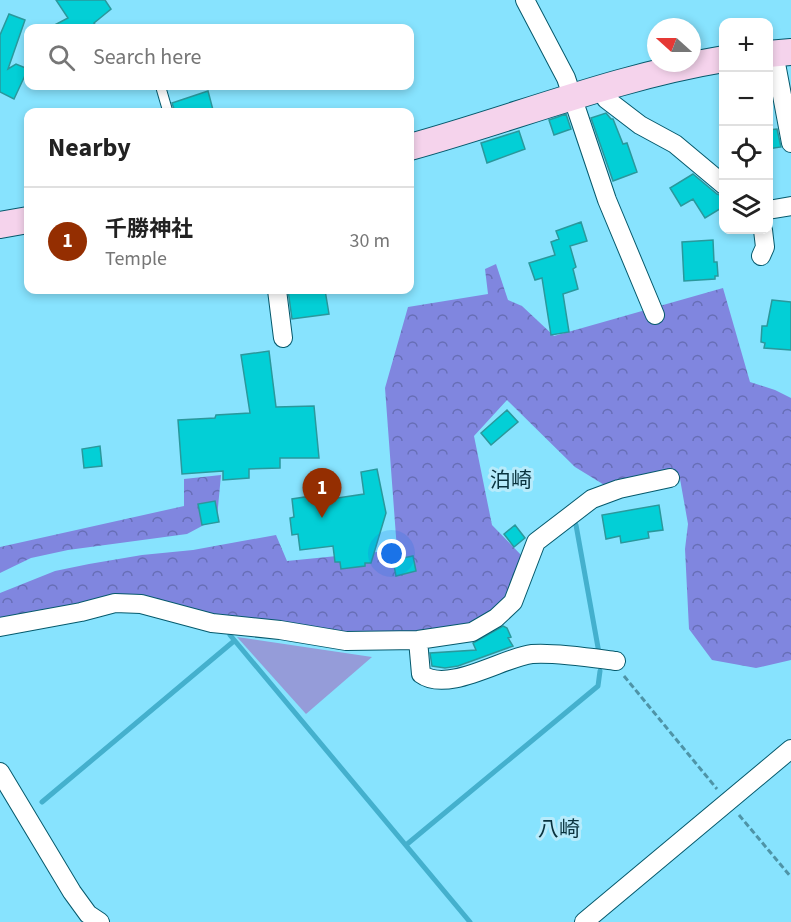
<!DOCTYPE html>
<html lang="en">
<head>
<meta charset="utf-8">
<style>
	body { margin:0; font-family:"Source Sans 3","Noto Sans JP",sans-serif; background:#f6f6f6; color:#222 }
	.controls { position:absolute; right:18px; top:18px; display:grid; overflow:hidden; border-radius:12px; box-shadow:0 3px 9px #0003 }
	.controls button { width:54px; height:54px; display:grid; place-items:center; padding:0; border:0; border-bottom:2px solid #e0e0e0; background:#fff; color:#222; font:30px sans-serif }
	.compass { position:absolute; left:647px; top:18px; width:54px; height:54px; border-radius:50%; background:#fff; box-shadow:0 3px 9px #0003; rotate:291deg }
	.you { position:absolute; left:392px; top:554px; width:21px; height:21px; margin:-15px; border:4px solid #fff; border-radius:50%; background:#1a73e8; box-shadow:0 0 0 9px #1a73e833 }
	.badge { display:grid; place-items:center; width:39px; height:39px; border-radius:50%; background:#942e01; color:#fff; font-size:20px; font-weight:700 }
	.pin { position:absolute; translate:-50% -50px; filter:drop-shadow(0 2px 3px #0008) }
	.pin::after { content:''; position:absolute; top:32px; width:21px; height:18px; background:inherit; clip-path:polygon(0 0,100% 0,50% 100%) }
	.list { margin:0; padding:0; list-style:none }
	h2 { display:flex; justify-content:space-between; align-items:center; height:78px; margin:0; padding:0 24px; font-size:26px }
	h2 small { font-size:20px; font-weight:400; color:#767676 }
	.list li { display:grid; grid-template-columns:39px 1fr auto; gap:18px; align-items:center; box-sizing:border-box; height:108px; padding:0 24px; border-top:2px solid #e0e0e0 }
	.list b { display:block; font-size:22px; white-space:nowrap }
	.list p { margin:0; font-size:20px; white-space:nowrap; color:#767676 }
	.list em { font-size:20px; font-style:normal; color:#767676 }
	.icon { flex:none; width:33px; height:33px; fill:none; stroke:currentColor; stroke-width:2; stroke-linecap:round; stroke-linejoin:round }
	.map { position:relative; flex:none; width:791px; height:922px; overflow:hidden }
	.search { position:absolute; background:#fff; box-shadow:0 3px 9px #0003; left:24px; top:24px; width:390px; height:66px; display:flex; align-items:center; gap:15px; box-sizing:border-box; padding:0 21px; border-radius:12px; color:#767676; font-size:22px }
	.panel { position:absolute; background:#fff; box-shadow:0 3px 9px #0003; left:24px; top:108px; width:390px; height:186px; border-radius:12px }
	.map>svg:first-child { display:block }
	.grass { fill:#959cd9 }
	.forest { fill:url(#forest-crowns) }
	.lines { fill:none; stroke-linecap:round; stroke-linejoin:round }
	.stream { stroke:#44b0cd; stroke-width:5 }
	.building { fill:#03cfd6; stroke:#2a989c; stroke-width:1.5 }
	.lane-casing { stroke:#05596c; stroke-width:11 }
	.street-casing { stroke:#05596c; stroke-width:20 }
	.secondary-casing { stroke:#05596c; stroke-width:28 }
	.path { stroke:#4e94a7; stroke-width:3; stroke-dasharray:6 3; stroke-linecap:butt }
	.lane { stroke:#fff; stroke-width:9 }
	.street { stroke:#fff; stroke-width:18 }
	.secondary { stroke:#f5d3ec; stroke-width:26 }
	.labels { text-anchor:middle; stroke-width:6; stroke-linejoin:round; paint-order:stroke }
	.quarter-label { font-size:21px; fill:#09323d; stroke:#b7ebfb }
</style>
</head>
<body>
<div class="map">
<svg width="791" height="922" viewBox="0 0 791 922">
	<defs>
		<pattern id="forest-crowns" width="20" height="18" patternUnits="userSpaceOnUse" patternTransform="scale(1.5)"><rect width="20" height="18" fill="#8086df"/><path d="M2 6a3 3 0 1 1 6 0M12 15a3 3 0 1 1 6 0" fill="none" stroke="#676eb6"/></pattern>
	</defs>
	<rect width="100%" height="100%" fill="#87e3fe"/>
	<path class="grass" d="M237,637L372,657L306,714Z"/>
	<path class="forest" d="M496,264L508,300L522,306L554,336L723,288L750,382L775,390L791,398V660L756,668L712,660L689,629L685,549L688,524L680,479L619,494L575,467L507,400L474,436L492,525L524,558L509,599L496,613L461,629L354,635L218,619L153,602L0,620V593L55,571L89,564L142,555L193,550L276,535L287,561L397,550L385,388L408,307L488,294L485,269Z
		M221,475L217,518L187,534L68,550L31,558L0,573V547L184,506V479Z"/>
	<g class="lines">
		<path class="stream" d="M576,525L599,653
			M230,635L470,922
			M42,802L234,641
			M406,845L598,686L600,671"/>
	</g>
	<path class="building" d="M56,0H105L111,9L94,23L98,28H49L68,18Z
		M9,14L25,20L8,69L16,64L28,69L14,99L0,92V35Z
		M208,91L213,110L205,112H175L172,103Z
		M606,113L611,119H613L623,144L627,143L637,172L613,181L591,118Z
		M566,114L571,129L554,135L549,120Z
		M777,129L781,147L768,149V130Z
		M519,131L525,149L487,163L481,143Z
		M693,174L717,194L723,196V207L705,218L693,199L681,206L670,188Z
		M581,222L587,241L570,246L576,267L573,269L578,289L563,294L569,332L551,335L542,278L535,280L529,263L555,255L551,242L559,239L556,231Z
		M713,240L714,262H717L718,276H715V279L684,281L682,242Z
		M288,290H325L329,314L292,319Z
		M772,300L791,302V350L764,348L765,343L761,342L762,326H767Z
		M269,351L276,407L314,406L319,458H280V468L249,469V478L223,480V471L182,474L178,420L215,418L216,415L250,413L241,355Z
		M507,410L518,422L491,445L481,433Z
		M100,446L102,466L84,468L82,449Z
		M377,469L386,513L371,563H365V566L341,569L340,562H335L333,546L300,550L298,534L292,535L290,518L294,517L292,499L330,493L331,499L364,494L361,472Z
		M215,501L219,522L202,525L198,504Z
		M659,505L663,530L648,532L649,538L621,543L620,536L606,539L602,515Z
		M515,525L525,538L514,547L504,534Z
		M413,556L416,571L396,576L393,560Z
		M503,626L507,628L511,637L508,638L513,646L458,666L445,668L432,666L430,653L476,650L473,643Z"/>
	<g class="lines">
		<g class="lane-casing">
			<path id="lane" d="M161,88L168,112"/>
		</g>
		<g class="street-casing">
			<path id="street" d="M525,0L566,78L607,200L655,315
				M774,53L791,143
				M602,87L606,99L640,125L675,144L724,185
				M768,210L791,206
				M761,256L765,247L763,230
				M277,290L283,338
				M0,627L81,612L115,603L141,604L212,623L280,630L346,641L418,640L472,632L496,618L513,602L536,542L592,499L619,489L670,478
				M418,640L421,674C448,694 504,657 532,654C555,652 593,658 616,661
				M0,772L72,892L88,914L100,922
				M584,922L791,749"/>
		</g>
		<g class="secondary-casing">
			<path id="secondary" d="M768,54L791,52
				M410,147C515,118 616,77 724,59
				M0,225L28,220"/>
		</g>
		<path class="path" d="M624,676L717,789
			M739,815L791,877"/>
		<use href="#lane" class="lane"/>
		<use href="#street" class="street"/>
		<use href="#secondary" class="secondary"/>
	</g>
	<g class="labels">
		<g class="quarter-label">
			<text x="511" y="487">泊崎</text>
			<text x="559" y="836">八崎</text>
		</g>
	</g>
</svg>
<div class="controls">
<button>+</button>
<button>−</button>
<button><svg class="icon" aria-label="locate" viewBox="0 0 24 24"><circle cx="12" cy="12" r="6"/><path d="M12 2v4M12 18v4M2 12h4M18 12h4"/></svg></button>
<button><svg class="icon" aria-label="layers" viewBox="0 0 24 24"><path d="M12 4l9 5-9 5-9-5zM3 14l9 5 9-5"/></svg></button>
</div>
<svg class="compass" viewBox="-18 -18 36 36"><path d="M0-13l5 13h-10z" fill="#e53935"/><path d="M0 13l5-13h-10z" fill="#767676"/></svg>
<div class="you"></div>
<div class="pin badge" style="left:322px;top:518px">1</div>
<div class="search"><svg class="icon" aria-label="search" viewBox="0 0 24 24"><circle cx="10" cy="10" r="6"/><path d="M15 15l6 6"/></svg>Search here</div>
<section class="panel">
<h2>Nearby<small></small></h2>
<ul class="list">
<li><span class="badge">1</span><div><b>千勝神社</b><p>Temple</p></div><em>30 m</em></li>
</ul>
</section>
</div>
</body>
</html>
